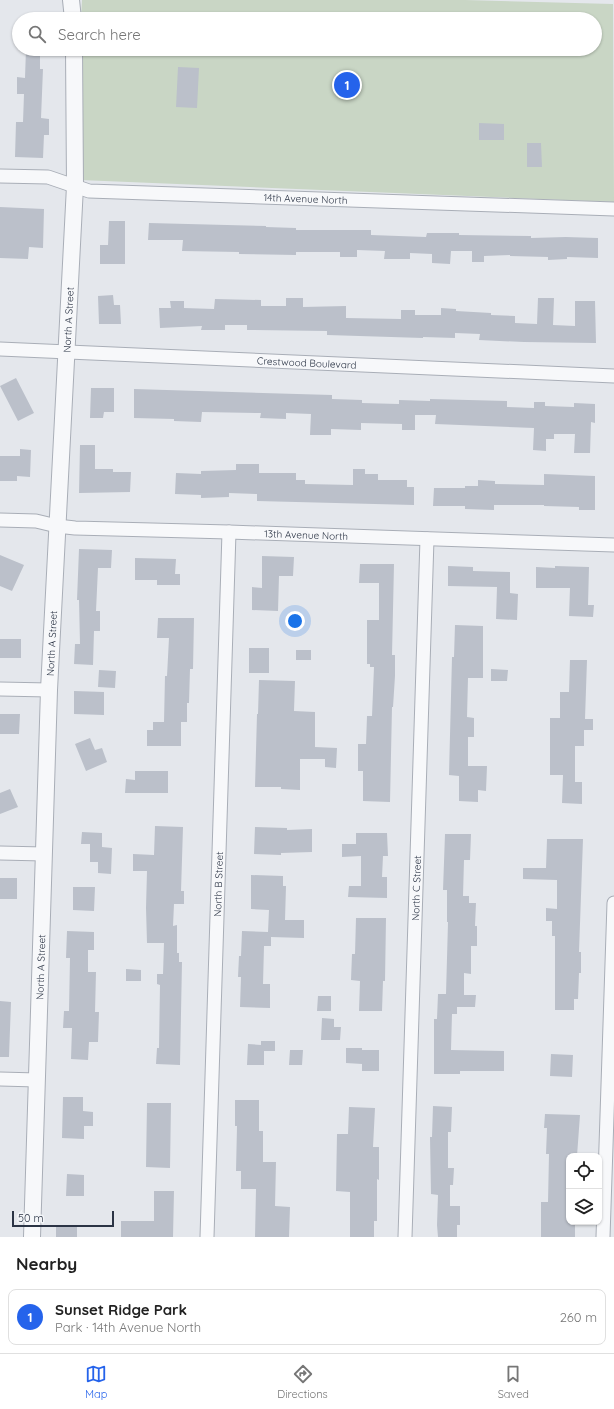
<!DOCTYPE html>
<html lang="en">
<head>
<meta charset="utf-8">
<style>
	body { margin:0; font-family:Quicksand,sans-serif; background:#f2f2f2; color:#222 }
	.controls { position:absolute; right:12px; bottom:12px; display:grid; overflow:hidden; border-radius:8px; box-shadow:0 1px 3px #0004 }
	.controls button { width:36px; height:36px; display:grid; place-items:center; padding:0; border:0; border-bottom:1px solid #e0e0e0; background:#fff; color:#222; font:20px sans-serif }
	.scale { position:absolute; left:12px; bottom:10px; width:102px; box-sizing:border-box; padding-left:4px; border:2px solid #2b3445; border-top:0; font-size:11px; line-height:14px; white-space:nowrap; color:#2b3445; -webkit-text-stroke:3px #f4f6f9; paint-order:stroke }
	.you { position:absolute; left:295px; top:621px; width:14px; height:14px; margin:-10px; border:3px solid #fff; border-radius:50%; background:#1a73e8; box-shadow:0 0 0 6px #1a73e833 }
	.badge { display:grid; place-items:center; width:26px; height:26px; border-radius:50%; background:#2563eb; color:#fff; font-size:13px; font-weight:700 }
	.pin { position:absolute; translate:-50% -50%; border:2px solid #fff; box-shadow:0 1px 4px #0006 }
	.list { margin:0; padding:0; list-style:none }
	h2 { display:flex; justify-content:space-between; align-items:center; height:52px; margin:0; padding:0 16px; font-size:17px }
	h2 small { font-size:13px; font-weight:400; color:#767676 }
	.list li { display:grid; grid-template-columns:26px 1fr auto; gap:12px; align-items:center; box-sizing:border-box; height:56px; margin:0 8px 8px; padding:0 8px; border:1px solid #e0e0e0; border-radius:8px }
	.list b { display:block; font-size:15px; white-space:nowrap }
	.list p { margin:0; font-size:13px; white-space:nowrap; color:#767676 }
	.list em { font-size:13px; font-style:normal; color:#767676 }
	.icon { flex:none; width:22px; height:22px; fill:none; stroke:currentColor; stroke-width:2; stroke-linecap:round; stroke-linejoin:round }
	.map { position:relative; flex:none; width:614px; height:1237px; overflow:hidden }
	.search { position:absolute; background:#fff; box-shadow:0 1px 3px #0004; left:12px; right:12px; top:12px; height:44px; display:flex; align-items:center; gap:10px; box-sizing:border-box; padding:0 14px; border-radius:22px; color:#767676; font-size:15px }
	.sheet { height:116px; background:#fff }
	nav { display:flex; justify-content:space-around; align-items:center; box-sizing:border-box; height:56px; border-top:1px solid #e0e0e0; background:#fff; font-size:11px; color:#767676 }
	nav a { display:grid; justify-items:center; gap:2px }
	nav .on { color:#2563eb }
	.map>svg:first-child { display:block }
	.green { fill:#c9d6c5 }
	.building { fill:#bbc0ca }
	.lines { fill:none; stroke-linecap:round; stroke-linejoin:round }
	.minor-casing { stroke:#a9aeb7; stroke-width:15 }
	.tertiary-casing { stroke:#a9aeb7; stroke-width:18 }
	.minor { stroke:#f7f8fa; stroke-width:13 }
	.tertiary { stroke:#f7f8fa; stroke-width:16 }
	.labels { text-anchor:middle; stroke-width:3; stroke-linejoin:round; paint-order:stroke }
	.street-label { font-size:10px; fill:#2b3445; stroke:#f4f6f9 }
</style>
</head>
<body>
<div class="map">
<svg width="614" height="1237" viewBox="0 0 614 1237">
	<rect width="100%" height="100%" fill="#e4e7ec"/>
	<path class="green" d="M82,0H465L613,4L614,202L80,180L81,49H595V19H81Z"/>
	<path class="building" d="M26,49H40V69H43L41,118L49,119V135H44L43,158L15,157L16,122H23L24,94H17V77L25,78Z
		M178,67L199,68L197,108L176,107Z
		M479,123L504,124V140H479Z
		M527,143H541L542,167H527Z
		M0,207L44,209L43,248L29,247L28,259L0,258Z
		M109,221H125V264H100V245H108Z
		M149,223L266,226V227L296,228V230H371V235L426,237L427,233H459V235L531,236V238L566,237L598,238V258L567,257V259L548,260V257L510,256V255L484,256V262H472V251H451L450,264L432,263V254L410,253V259H384L385,251L357,250V257H340V252H296V255L239,254V252L182,251L183,240H148Z
		M113,295L114,305H120L121,324H99L98,296Z
		M286,298H303V307L346,306V318L401,319V310H415V315H441V308L456,309V311L491,313V315L515,316V323L537,324L538,298H554L553,325L575,326V301H595L596,343L524,342L479,340L480,334L455,333V338L423,337V338L327,335V331L247,330V325H225V330H201L202,326L160,328L159,308H171L170,301H184V308L214,309L215,299L261,300V306H286Z
		M16,378L34,413L18,421L0,386Z
		M91,388H114V412H104L103,418H90Z
		M134,389L332,395V399L362,400V403L399,404V400L430,401V399L507,401V407L534,408V402H545V406L574,407V403L595,404V423L591,422L590,453H574L575,434H554V439H546V451L533,450L534,428L435,424L436,415H415V430H402V424L361,423V430L331,429V435H310L311,414L286,413V419L260,418L261,413L202,412L201,422L174,421V419L134,418Z
		M80,445H95V469H113V472H131L130,492L79,493Z
		M20,449L31,450L30,477L17,476V481H0V456H20Z
		M236,464H259V473H296V480H305V484L353,485V469H365V474H378V480H407V487H414V505L257,501V494L229,493V497L201,498V495L175,494L176,473L201,474V471L236,470Z
		M544,474L595,476V510H579V507L544,506V505H494V510L465,509V506H433L434,488H465V486H478V480L495,481V484L544,485Z
		M79,549L112,550L111,568H98L96,611H100V631H94L93,665L74,664L75,644H80L79,600H77Z
		M0,555L24,565L12,591L0,586Z
		M262,556L294,557L293,576H279L278,611L252,610V587L262,588Z
		M135,558L176,559L175,574H180V585H157V580H135Z
		M360,564H394L392,655H395V676L393,707H392L390,802L363,801V771H358V744H366L367,716H372L374,667H370V664H367V620H379V583H359Z
		M448,566L473,567V571L510,572V593L518,594L517,620L496,619L497,587L448,586Z
		M555,566L589,567L588,605H594L593,617L569,616L570,588H536V567L555,568Z
		M158,618H194L193,669H190L189,703H187V722H181V746H147V730H153V722H164L165,676H167L169,638H157Z
		M455,625L483,626V678H468L467,717L474,718V737H468V766H487L486,791L478,790V802L459,801V776L449,775L452,657H454Z
		M0,639H21V658H0Z
		M249,648H269V673H249Z
		M296,650H311V660H296Z
		M570,660H587L585,719H593V730H584V746H575V782H582V804L562,803L563,775H550V718H560V692H569Z
		M491,669L508,670L507,681H491Z
		M99,670L116,671L115,688L98,687Z
		M259,680L295,681L294,711L315,712V747L337,748L336,768L325,767V759H300V790L281,789V787H255L257,714H258Z
		M74,691L104,692V715L74,714Z
		M0,714H20L19,734H0Z
		M90,738L95,750L102,748L107,762L86,771L75,744Z
		M135,771H168V793H125L126,779L135,780Z
		M10,789L18,807L0,814V793Z
		M155,826L183,827L181,891H184V904H174L173,926L177,925V953H179V962H182L180,1065L156,1064L157,1048H159L160,985L157,984V974H163L164,943H147L146,908L147,871H133V854L154,855Z
		M255,827L287,828V830L312,829V852L281,853V855L254,854Z
		M82,832L102,833V847L112,848L111,874L98,873V862H90V844H81Z
		M356,833H387L388,856H383L382,877H387V898L348,897L349,886H361V856L342,857V844H356Z
		M445,834H471L470,860H464L463,896H469V903H476L475,926H477V946H471V974L464,973V995H476L475,1007H457V1014H452L451,1050L504,1051V1071H460V1074H434V1019H437L438,994H446L448,922H447V890H443Z
		M547,839H583L579,952H581V973H579L578,999H574V1010H555V936H552V921H546V908L557,909V880L523,879V868H546Z
		M251,875L283,876V886H286L285,920H304V938L271,937V946H264L263,984H270V1008L240,1007L241,977H238L239,956H241L242,931L268,932L269,910L251,909Z
		M0,878H17V899H0Z
		M73,887H95L94,911L73,910Z
		M356,918H386L385,981H383L382,1011H359L360,981L351,980L352,954H355Z
		M67,931L94,932V950H88V972H96L95,1012H99L98,1042H89L88,1060L71,1059L72,1028H63L64,1011H69L70,958H66Z
		M126,969L141,970V981H126Z
		M318,996H331V1011H317Z
		M0,1001L11,1002L9,1057H0Z
		M322,1018L334,1019V1027H341L340,1040H321Z
		M261,1041H275V1051H264V1065H247L248,1044L261,1045Z
		M346,1048H362V1050H379V1071H362V1064L346,1063Z
		M290,1050H303L302,1065H289Z
		M551,1054L573,1055L572,1077L550,1076Z
		M63,1097H83V1111L93,1112V1126H84V1139L62,1138Z
		M235,1100H259V1131H263V1162H276L275,1206L290,1207L289,1237H255L256,1189H241V1171H236L237,1126H235Z
		M147,1103H171L170,1168L146,1167Z
		M433,1106L452,1107L451,1132H448V1168H454L453,1185H450V1206H460V1225H457V1237H438L437,1225L438,1195L431,1194L430,1137H432Z
		M349,1107L375,1108L373,1147H379V1180L377,1179V1221H374V1237H350V1192L336,1191L337,1134H348Z
		M545,1114L580,1115L577,1156H569V1222H575V1237H541V1202H548L549,1154H546L547,1128H544Z
		M67,1174L84,1175V1196H66Z
		M154,1191H174L173,1237H121V1221H154Z
		M56,1225H77V1237H56Z"/>
	<g class="lines">
		<g class="minor-casing">
			<g id="minor">
				<path id="s1" d="M0,176L48,177L89,191L614,209"/>
				<path id="s2" d="M0,349L614,376"/>
				<path id="s3" d="M0,520L36,521L57,526L75,528L229,532L614,545"/>
				<path d="M0,689L49,690"/>
				<path d="M0,853L44,854"/>
				<path d="M0,1079L37,1080"/>
				<path id="s4" d="M207,1237L229,532"/>
				<path id="s5" d="M405,1237L427,539"/>
				<path d="M603,1237L614,903"/>
			</g>
		</g>
		<g class="tertiary-casing">
			<g id="tertiary">
				<path d="M71,0L73,19"/>
				<path id="s6" d="M32,1237L49,690L75,186L74,49"/>
			</g>
		</g>
		<use href="#minor" class="minor"/>
		<use href="#tertiary" class="tertiary"/>
	</g>
	<g class="labels">
		<g class="street-label">
			<text dy="4" stroke="none"><textPath href="#s1" startOffset="308">14th Avenue North</textPath></text>
			<text dy="4" stroke="none"><textPath href="#s6" startOffset="918">North A Street</textPath></text>
			<text dy="4" stroke="none"><textPath href="#s2" startOffset="307">Crestwood Boulevard</textPath></text>
			<text dy="4" stroke="none"><textPath href="#s3" startOffset="307">13th Avenue North</textPath></text>
			<text dy="4" stroke="none"><textPath href="#s6" startOffset="594">North A Street</textPath></text>
			<text dy="4" stroke="none"><textPath href="#s4" startOffset="353">North B Street</textPath></text>
			<text dy="4" stroke="none"><textPath href="#s5" startOffset="349">North C Street</textPath></text>
			<text dy="4" stroke="none"><textPath href="#s6" startOffset="270">North A Street</textPath></text>
		</g>
	</g>
</svg>
<div class="controls">
<button><svg class="icon" aria-label="locate" viewBox="0 0 24 24"><circle cx="12" cy="12" r="6"/><path d="M12 2v4M12 18v4M2 12h4M18 12h4"/></svg></button>
<button><svg class="icon" aria-label="layers" viewBox="0 0 24 24"><path d="M12 4l9 5-9 5-9-5zM3 14l9 5 9-5"/></svg></button>
</div>
<div class="scale">50 m</div>
<div class="you"></div>
<div class="pin badge" style="left:347px;top:85px">1</div>
<div class="search"><svg class="icon" aria-label="search" viewBox="0 0 24 24"><circle cx="10" cy="10" r="6"/><path d="M15 15l6 6"/></svg>Search here</div>
</div>
<section class="sheet">
<h2>Nearby<small></small></h2>
<ul class="list">
<li><span class="badge">1</span><div><b>Sunset Ridge Park</b><p>Park · 14th Avenue North</p></div><em>260 m</em></li>
</ul>
</section>
<nav>
<a class="on"><svg class="icon" aria-label="map" viewBox="0 0 24 24"><path d="M3 6l6-2 6 2 6-2v14l-6 2-6-2-6 2zM9 4v14M15 6v14"/></svg>Map</a>
<a><svg class="icon" aria-label="directions" viewBox="0 0 24 24"><path d="M12 3l9 9-9 9-9-9zM9 14v-3h6M13 9l2 2-2 2"/></svg>Directions</a>
<a><svg class="icon" aria-label="saved" viewBox="0 0 24 24"><path d="M7 4h10v16l-5-4-5 4z"/></svg>Saved</a>
</nav>
</body>
</html>
